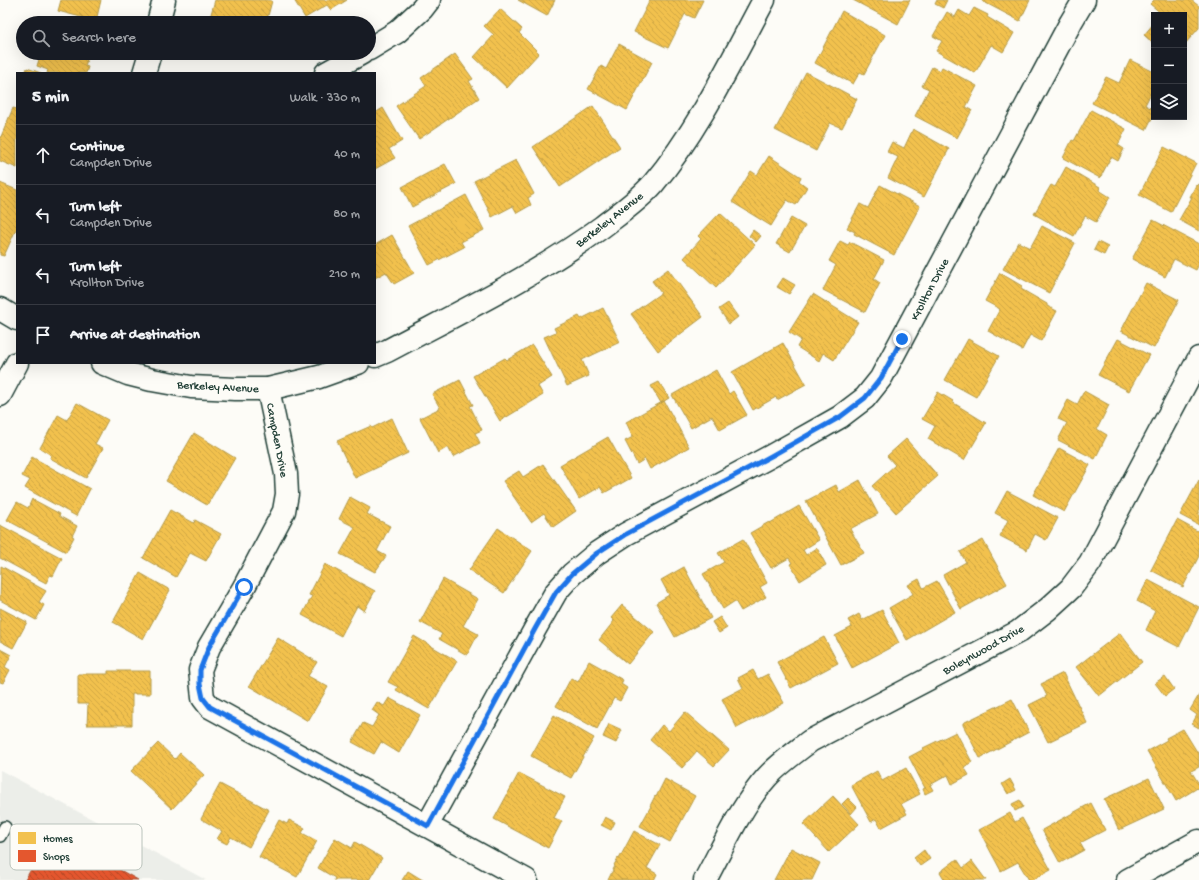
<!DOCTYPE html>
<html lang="en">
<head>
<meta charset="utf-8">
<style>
	body { margin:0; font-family:"Gochi Hand",sans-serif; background:#20242c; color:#f1f3f6 }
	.controls { position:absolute; right:12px; top:12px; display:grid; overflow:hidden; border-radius:0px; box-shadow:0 4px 16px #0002 }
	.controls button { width:36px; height:36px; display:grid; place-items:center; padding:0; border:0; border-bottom:1px solid #363941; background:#171b24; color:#f1f3f6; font:20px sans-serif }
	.stop { position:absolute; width:12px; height:12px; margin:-9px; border:3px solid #1a73e8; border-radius:50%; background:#fff }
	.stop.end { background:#1a73e8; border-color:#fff; box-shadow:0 1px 4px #0008 }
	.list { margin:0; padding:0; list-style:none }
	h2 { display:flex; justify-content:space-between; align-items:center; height:52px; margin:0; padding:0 16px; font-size:17px }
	h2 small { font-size:13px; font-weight:400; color:#9ea1a6 }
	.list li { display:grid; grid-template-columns:26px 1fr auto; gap:12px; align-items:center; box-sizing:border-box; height:60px; padding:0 16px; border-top:1px solid #363941 }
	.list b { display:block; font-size:15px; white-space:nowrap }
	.list p { margin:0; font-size:13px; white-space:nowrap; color:#9ea1a6 }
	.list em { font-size:13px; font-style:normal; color:#9ea1a6 }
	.icon { flex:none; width:22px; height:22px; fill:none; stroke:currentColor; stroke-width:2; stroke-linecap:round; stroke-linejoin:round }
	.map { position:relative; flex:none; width:1199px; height:880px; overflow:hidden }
	.search { position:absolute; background:#171b24; box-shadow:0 4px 16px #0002; left:16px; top:16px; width:360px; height:44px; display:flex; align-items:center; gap:10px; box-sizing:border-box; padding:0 14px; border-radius:22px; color:#9ea1a6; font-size:15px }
	.panel { position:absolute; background:#171b24; box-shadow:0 4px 16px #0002; left:16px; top:72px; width:360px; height:292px; border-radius:0px }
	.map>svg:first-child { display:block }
	.built { fill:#eceee9 }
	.homes { fill:url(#homes-back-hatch); stroke:#b39946 }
	.shops { fill:url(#shops-back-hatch); stroke:#a94f30 }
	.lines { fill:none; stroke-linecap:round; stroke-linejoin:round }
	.lane-casing { stroke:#1f3d34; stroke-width:14 }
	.street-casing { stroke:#1f3d34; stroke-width:25 }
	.secondary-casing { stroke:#1f3d34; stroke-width:25 }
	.lane { stroke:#fdfcf7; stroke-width:11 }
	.street { stroke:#fdfcf7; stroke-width:22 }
	.secondary { stroke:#fdfcf7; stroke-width:22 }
	.route { stroke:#1a73e8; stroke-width:5 }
	.labels { text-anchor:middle; stroke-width:4; stroke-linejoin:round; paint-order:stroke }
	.street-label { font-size:12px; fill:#1f3d34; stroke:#fdfcf7 }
	.key { fill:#fdfcf7; stroke:#bac3bc; stroke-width:1 }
	.key-label { font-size:11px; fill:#1f3d34 }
</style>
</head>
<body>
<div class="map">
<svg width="1199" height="880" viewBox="0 0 1199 880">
	<defs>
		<pattern id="homes-back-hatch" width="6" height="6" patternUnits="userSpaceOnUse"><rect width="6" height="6" fill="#f2c14e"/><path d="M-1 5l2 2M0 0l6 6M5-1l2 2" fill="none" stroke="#cfa745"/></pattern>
		<pattern id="shops-back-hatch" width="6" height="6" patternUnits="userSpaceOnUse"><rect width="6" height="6" fill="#e4572e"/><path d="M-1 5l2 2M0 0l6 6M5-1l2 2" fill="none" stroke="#b84928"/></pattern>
	</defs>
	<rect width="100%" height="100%" fill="#fdfcf7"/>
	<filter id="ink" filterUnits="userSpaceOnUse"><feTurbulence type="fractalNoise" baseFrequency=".025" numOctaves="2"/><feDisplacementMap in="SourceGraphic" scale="8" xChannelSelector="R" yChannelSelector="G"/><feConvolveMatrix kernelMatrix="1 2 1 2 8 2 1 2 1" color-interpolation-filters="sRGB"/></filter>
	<g filter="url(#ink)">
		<path class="built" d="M0,770L206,880H0Z"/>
		<path class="homes" d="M61,0H101L96,21L58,11Z
			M215,0H267L272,1L266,23H215L209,21Z
			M294,0H347L331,10L327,5L305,18Z
			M518,0H555L547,16Z
			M650,0H703L694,18L685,14L668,48L634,32Z
			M853,0H910L898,24Z
			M937,0H947L943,8L935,4Z
			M982,0H1030L1020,21L982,1Z
			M1154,0H1191L1199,6V28L1184,45V15H1161L1162,14L1150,4Z
			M974,8L988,15L987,17L1014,33L1003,52L991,45L975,73L936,51L942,41L933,36L947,12L955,17L959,10L969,16Z
			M500,9L522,29L519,33L539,53L507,88L474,57L494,35L484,26Z
			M842,11L885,35L864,74L860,72L853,84L815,63Z
			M1154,23V44L1144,35Z
			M619,44L652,62L627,110L588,89L601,66L606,69Z
			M41,53H89L85,66L88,67L86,73H47L48,70L37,66Z
			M455,54L473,79L469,81L479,98L419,139L396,106L426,86L421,78Z
			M1130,60L1154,72V87L1145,105L1154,110V114L1146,130L1092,103L1106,77L1119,83Z
			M932,67L940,71L942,67L977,86L966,107L972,110L957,138L915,116L929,89L922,86Z
			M27,68L41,73H25Z
			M806,72L857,99L842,128L830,123L816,151L775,130Z
			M593,106L620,147L560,187L533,147Z
			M13,108L17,109V168L0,161V139Z
			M383,108L402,141L389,149L395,158L375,169V113Z
			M1091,110L1126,129L1118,145L1124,149L1118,161L1111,157L1100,178L1063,158L1072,140L1074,141Z
			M913,129L949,149L924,197L888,178L898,157L887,152L892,142L904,148Z
			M1164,147L1196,163L1171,212L1139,195Z
			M769,156L801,177L799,181L807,187L796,205L787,200L771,226L732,202L751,171L757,175Z
			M516,160L534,194L528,198L531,205L517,213L513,206L492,217L474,181Z
			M445,164L456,184L412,207L402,187Z
			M1066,167L1100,187L1099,190L1110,197L1096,222L1085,216L1074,236L1034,214L1051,185L1055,187Z
			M0,183L17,190V227L4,256L0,255Z
			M1199,183V231L1179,220L1192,197H1190L1196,185L1197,186Z
			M880,185L920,206L894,255L854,234L855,232L847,228L860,204L868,208Z
			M466,195L484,230L461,242L464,247L429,265L408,226Z
			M720,213L755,245L716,288L684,258L701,239L698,236Z
			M791,218L805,226L790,252L776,244Z
			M1153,220L1199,244V264L1196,270L1174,259L1165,277L1132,259Z
			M1042,226L1075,243L1049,293L1003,269L1018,242L1030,248Z
			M753,230L761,236L756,242L749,236Z
			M392,235L414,273L394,284L386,272L375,278V245Z
			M840,241L848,245L850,242L884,260L874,279L880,283L865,312L823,290L836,265L829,261Z
			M1098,242L1108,247L1104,255L1094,250Z
			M668,269L703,317L658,351L631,314L661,293L652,281Z
			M1000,273L1022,286L1021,289L1047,304V306L1057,311L1041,341L1030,335L1022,350L988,331L1000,309L985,301Z
			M783,278L795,285L789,294L777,287Z
			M1146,283L1179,300L1154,348L1121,331Z
			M813,294L858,322L834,360L823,353L819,361L797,347L801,340L789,332Z
			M728,303L738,317L729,324L719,309Z
			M603,308L620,342L582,360L589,376L567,386L544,337L556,332L554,328L579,316L581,319Z
			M968,339L999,356L976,397L945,380Z
			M1118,339L1149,355L1129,391L1098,375Z
			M783,343L806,384L777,400L776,397L753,410L732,372Z
			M532,345L552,377L538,386L543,395L500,421L473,376L505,358L507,360Z
			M716,370L729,394L733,391L747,415L720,430L712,416L691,428L672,395Z
			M460,380L473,405L470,406L482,430L475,433L480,443L453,457L448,447L438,453L420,418L440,408L432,394Z
			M659,382L669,398L661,403L651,386Z
			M1084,391L1109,405L1097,429L1107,435L1095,459L1058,440L1067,423L1058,419L1068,400L1077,405Z
			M938,392L953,401L952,402L986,423L964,460L928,439L935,426L922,419Z
			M664,401L689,447L650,469L645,459L637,464L625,441L633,437L626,422Z
			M77,403L108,420L95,444L103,448L86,478L50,458L51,455L40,448L58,415L67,420Z
			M392,418L408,453L355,478L337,441L371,426L372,428Z
			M194,433L235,458L207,505L166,481Z
			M608,437L631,478L604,493L600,487L579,499L560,465Z
			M906,439L938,476L896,513L872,486L895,465L887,456Z
			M1059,448L1090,465L1064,512L1033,495Z
			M32,457L90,489L76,516L25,488L30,480L22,476Z
			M543,464L576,511L553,527L544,513L531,522L503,481L519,471L523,477Z
			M860,480L878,514L850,529L864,553L841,565L806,501L836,485L839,492Z
			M1199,480V525L1180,515Z
			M1007,491L1058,518L1046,540L1035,534L1027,550L1000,536L1008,520L995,513Z
			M350,497L370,508L367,514L390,526L377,551L386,556L375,572L340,554L355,527L339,519Z
			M32,499L60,514L59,516L77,526L72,536L74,537L66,552L7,520L17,502L28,508Z
			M799,506L819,540L803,550L806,555L817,548L826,565L800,581L790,564L792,563L789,558L771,568L750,533L769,522L770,523Z
			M170,510L194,523L195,520L221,534L206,561L190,553L176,577L143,558Z
			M1177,520L1199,532V556L1183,587L1151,570Z
			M0,525L62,558L53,576L50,575L46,583L0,558Z
			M498,528L532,551L504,593L469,570Z
			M743,539L767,583L760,587L766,597L741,611L735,601L723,609L703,574L724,562L718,553Z
			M983,540L1007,584L961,609L943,575L966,562L960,552Z
			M325,564L375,591L364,611L357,606L341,636L302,615L312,596L309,595Z
			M1,566L46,591L39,602L44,605L36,620L0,600Z
			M684,567L711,618L675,637L656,603L669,595L661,580Z
			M140,573L170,590L143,639L113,622Z
			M443,579L478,599L463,626L478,634L467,655L439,639L442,634L420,622Z
			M919,579L923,588L937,581L955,612L907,640L889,608L913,594L908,585Z
			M1148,580L1199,607L1179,647L1146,630L1155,611L1137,601Z
			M622,605L654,632L628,664L599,640L614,621L611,618Z
			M0,608L27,622L13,648L0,641Z
			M882,610L899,643L852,668L835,636L852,627L848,620L859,614L862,620Z
			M720,617L727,628L719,633L712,622Z
			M1120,633L1142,662L1099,696L1076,667Z
			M414,636L457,661L429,709L396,690L398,687L388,682Z
			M824,637L838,663L791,688L777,662Z
			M278,638L317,662L308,676L328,687L308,721L249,686Z
			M0,649L11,655L5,667L10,670L3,683L0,682Z
			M589,661L623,680L621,684L627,688L620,701L614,698L597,729L556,706L571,678L578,682Z
			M753,670L758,679L768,674L784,703L737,728L722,699L743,688L738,678Z
			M108,671H150V694H132V725H87L88,704H78V674H108Z
			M1063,673L1087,723L1048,742L1029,705L1047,696L1041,684Z
			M1165,676L1174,689L1165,696L1155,683Z
			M1199,695V728L1192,724L1197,715L1190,710Z
			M389,698L420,715L399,753L381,742L374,754L352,742L363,723L372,727L379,715L372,710L377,702L384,706Z
			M1012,699L1029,732L980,758L963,725V723Z
			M685,712L729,750L714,766L697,751L682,768L650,740L662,725L669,731Z
			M554,715L594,738L571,778L531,756Z
			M609,724L622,730L616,743L603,737Z
			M1183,729L1199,755V767L1191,771L1199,784V787L1176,801L1147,751L1167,740L1166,738Z
			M956,732L972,762L964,767L969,775L952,784L948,775L930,785L933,790L925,794L923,789L925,788L909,757L924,749L923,748Z
			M158,743L175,759L180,753L204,775L172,809L131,771Z
			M906,768L920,794L901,804L907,814L881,828L876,819L871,822L851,785L877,771L882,781Z
			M519,773L565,797L554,818L562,821L548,848L494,819Z
			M1149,778L1164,809L1119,830L1104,799Z
			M665,779L695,796L670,842L640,826L651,806H650L655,796L656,797Z
			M1010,779L1016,790L1008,794L1002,784Z
			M220,784L269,810L249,847L231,837L227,844L217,839L222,831L201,819Z
			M833,796L859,824L829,852L803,824Z
			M848,798L857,807L851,814L842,804Z
			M1020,800L1023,807L1015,811L1012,804Z
			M1091,803L1105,830L1080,843L1084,850L1060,863L1042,830Z
			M1010,813L1015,822L1022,818L1051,870L1032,880H1029L1018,862L1001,871L979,830Z
			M605,817L615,822L611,830L601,825Z
			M279,820L287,824L289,820L305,828L302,833L317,841L297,877L259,857Z
			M634,831L660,845L647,868L657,874L654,880H608L615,866L614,865L618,858L619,859Z
			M335,838L352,848L355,842L382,858L369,880H334L335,878L318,868Z
			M791,848L820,863L812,880H774Z
			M924,850L930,859L920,866L914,858Z
			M957,859L963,868L972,861L986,880H945L940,872Z
			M408,871L421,879L423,880H402Z"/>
		<path class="shops" d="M52,832L138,880H25Z"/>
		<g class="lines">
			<g class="lane-casing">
				<path id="lane" d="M0,836L5,827"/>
			</g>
			<g class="street-casing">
				<path id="street" d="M158,23L164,0
					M369,49L397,32L422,9L429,0
					M144,73L150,53
					M326,73L362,53
					M268,389L286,474L287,494L284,511L244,587L209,647L200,670L203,698L210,707L526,880
					M0,395L17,363
					M427,826L535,629L556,592L572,574L597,553L626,534L771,456L840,417L865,398L881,378L1071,22L1084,0
					M705,880C724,845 741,806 767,777C780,763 796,752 810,741L1018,632L1048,609L1071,588L1090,563L1199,358
					M1128,880L1199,841"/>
			</g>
			<g class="secondary-casing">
				<path id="secondary" d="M0,309L17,319
					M375,356L387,351C460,312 535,276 602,227C619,214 639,200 653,184C699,129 730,63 764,0
					M102,363L128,374L152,380L191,387L235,389H268L319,377L358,363"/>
			</g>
			<use href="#lane" class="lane"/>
			<use href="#street" class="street"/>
			<use href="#secondary" class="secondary"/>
		</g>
	</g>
	<g class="lines" filter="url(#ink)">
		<path class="route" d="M244,587L209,647L200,670V684L203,698L210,707L428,826L535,629L556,592L572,574L597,553L626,534L771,456L840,417L865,398L881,378L902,339"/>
	</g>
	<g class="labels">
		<g class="street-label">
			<text transform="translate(609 219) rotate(-38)" y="4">Berkeley Avenue</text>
			<text transform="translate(929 289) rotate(-62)" y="4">Krollton Drive</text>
			<text transform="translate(218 386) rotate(3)" y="4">Berkeley Avenue</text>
			<text transform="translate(278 440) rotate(79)" y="4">Campden Drive</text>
			<text transform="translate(983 649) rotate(-29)" y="4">Boleynwood Drive</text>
		</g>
	</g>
	<rect x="10" y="824" width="132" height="46" rx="6" class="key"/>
	<rect x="18" y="832" width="18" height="12" fill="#f2c14e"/>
	<rect x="18" y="850" width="18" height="12" fill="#e4572e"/>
	<g class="key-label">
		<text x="43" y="842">Homes</text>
		<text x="43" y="860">Shops</text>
	</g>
</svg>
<div class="controls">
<button>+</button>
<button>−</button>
<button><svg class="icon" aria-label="layers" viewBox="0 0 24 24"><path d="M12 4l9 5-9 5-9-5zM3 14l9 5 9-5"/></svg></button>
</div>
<div class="stop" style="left:244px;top:587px"></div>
<div class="stop end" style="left:902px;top:339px"></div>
<div class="search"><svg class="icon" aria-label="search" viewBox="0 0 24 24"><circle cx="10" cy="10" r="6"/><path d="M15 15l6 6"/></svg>Search here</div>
<section class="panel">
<h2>5 min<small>Walk · 330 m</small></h2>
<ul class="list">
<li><svg class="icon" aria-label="ahead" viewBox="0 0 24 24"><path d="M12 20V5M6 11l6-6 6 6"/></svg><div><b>Continue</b><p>Campden Drive</p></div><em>40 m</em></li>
<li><svg class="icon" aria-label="left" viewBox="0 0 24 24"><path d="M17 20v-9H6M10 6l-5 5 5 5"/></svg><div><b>Turn left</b><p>Campden Drive</p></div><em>80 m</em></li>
<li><svg class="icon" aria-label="left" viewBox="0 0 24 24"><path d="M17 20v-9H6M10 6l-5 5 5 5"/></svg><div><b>Turn left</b><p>Krollton Drive</p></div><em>210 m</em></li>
<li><svg class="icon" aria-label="arrive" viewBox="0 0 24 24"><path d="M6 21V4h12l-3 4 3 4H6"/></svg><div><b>Arrive at destination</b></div></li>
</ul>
</section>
</div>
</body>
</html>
